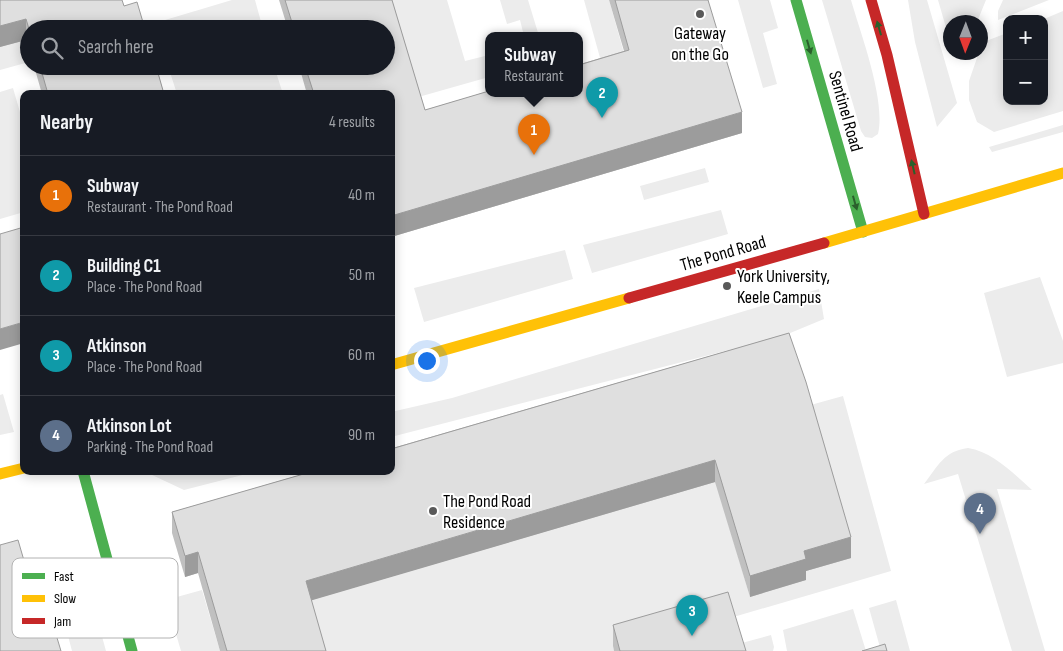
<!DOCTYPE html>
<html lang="en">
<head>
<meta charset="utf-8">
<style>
	body { margin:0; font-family:"Sofia Sans Condensed",sans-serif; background:#242831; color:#f1f3f6 }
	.controls { position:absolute; right:15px; top:15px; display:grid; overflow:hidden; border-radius:10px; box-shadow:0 2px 12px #0003 }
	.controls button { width:45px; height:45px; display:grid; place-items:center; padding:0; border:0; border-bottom:1px solid #363941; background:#171b24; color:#f1f3f6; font:25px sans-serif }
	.compass { position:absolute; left:943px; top:15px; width:45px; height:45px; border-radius:50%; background:#171b24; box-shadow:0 2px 12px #0003; rotate:181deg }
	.you { position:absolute; left:426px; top:360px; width:18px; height:18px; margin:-12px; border:4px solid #fff; border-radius:50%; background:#1a73e8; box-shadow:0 0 0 8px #1a73e833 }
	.badge { display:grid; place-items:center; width:32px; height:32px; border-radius:50%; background:#adaeaf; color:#fff; font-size:16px; font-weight:700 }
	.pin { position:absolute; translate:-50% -41px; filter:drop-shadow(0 1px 2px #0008) }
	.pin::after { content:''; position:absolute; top:26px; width:18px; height:15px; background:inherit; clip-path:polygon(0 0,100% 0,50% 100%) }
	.popup { position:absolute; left:485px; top:32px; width:98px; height:65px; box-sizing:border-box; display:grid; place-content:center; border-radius:10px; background:#171b24; filter:drop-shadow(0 1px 4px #0005); font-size:16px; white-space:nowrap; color:#9ea1a6 }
	.popup b { font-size:19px; color:#f1f3f6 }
	.popup::after { content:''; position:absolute; left:50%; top:100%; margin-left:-10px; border:10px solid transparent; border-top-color:#171b24 }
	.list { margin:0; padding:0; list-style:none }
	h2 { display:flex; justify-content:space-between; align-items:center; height:65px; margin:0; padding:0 20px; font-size:21px }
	h2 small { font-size:16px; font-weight:400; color:#9ea1a6 }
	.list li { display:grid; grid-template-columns:32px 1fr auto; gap:15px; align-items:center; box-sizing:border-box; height:80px; padding:0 20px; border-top:1px solid #363941 }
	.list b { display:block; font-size:19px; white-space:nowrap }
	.list p { margin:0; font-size:16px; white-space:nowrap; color:#9ea1a6 }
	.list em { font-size:16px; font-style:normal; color:#9ea1a6 }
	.icon { flex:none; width:28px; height:28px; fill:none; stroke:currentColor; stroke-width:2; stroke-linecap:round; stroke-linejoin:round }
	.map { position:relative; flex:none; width:1063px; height:651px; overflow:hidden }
	.search { position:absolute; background:#171b24; box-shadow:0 2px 12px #0003; left:20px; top:20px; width:375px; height:55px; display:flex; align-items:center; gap:12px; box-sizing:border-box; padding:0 18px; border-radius:28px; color:#9ea1a6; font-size:19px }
	.panel { position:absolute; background:#171b24; box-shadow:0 2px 12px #0003; left:20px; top:90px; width:375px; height:385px; border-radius:10px }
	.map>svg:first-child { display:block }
	.green { fill:#ececec }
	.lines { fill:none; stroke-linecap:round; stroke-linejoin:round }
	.fast { stroke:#4caf50; stroke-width:11 }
	.slow { stroke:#ffc107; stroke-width:11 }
	.jam { stroke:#c62828; stroke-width:11 }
	.wall { fill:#c0c0c0 }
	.shaded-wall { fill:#9c9c9c }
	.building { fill:#dfdfdf; stroke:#9c9c9c }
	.oneway { fill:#2a602c }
	.poi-dot { fill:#595959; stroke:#fff; stroke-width:2 }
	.labels { text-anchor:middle; stroke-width:4; stroke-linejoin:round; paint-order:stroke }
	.poi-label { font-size:18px; fill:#000; stroke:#fff; text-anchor:start }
	.street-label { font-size:18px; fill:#000; stroke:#fff }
	.key { fill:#fff; stroke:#b2b2b2; stroke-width:1 }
	.key-label { font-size:14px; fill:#000 }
</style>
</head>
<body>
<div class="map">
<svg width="1063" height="651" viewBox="0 0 1063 651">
	<rect width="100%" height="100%" fill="#fff"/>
	<path class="green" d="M232,0H255L263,29H157L155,23Z
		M386,0H447L465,61L489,55V77L415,98Z
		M500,0H528L539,36H524L520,20L507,24Z
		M584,0H609L629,71H579L602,65Z
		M738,0H770L778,28L763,33L777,84L763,88Z
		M822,0H851C861,35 886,100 878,134L872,138L865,137L861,131Z
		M908,0H927L957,103L937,127L915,42Z
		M938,0H986L977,22H950V33L947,31Z
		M1003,0H1049L998,20V11Z
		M1063,11V111L994,132L977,122L969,100V81L978,55L986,41L1007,33V101H1044V19Z
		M29,39V62L0,70V47Z
		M168,66H274L283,94H177Z
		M13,88L24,126V212L0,219V92Z
		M1063,125V132L992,152L989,147Z
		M705,168L709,182L644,200L640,186Z
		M721,210L728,234L592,273L583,245Z
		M565,250L573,279L424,322L414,288Z
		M1040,277L1063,341V363L1007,377L984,293Z
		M819,289L824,319L783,336L391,437V412L452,398Z
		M3,394L14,432L0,435V395Z
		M843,396L891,571L730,618L613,646L614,651H320L297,573L350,589L673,494L707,452L750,597L806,580L807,406Z
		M968,448C993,452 1013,473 1032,490L997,489L1045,651H1012L958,474L924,484C938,466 944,451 968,448Z
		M155,471H258L184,490L150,474Z
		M202,590L220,651H181L166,600Z
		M896,600L910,651H881L869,608Z
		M853,609L866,651H787L783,630Z
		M98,622L106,651H72L67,632Z
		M771,635L774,647L773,651H740L738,644Z"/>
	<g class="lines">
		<path class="fast" d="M796,0L863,232
			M83,471L132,651"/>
		<path class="slow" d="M824,243L1063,173
			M391,365L629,298
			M0,474L24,468"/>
		<path class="jam" d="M871,0L887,55L924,214
			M629,298L824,243"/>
	</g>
	<path class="wall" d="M0,0L124,6L29,29V50L26,40L0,47Z
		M279,0H392L425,110L624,51L609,0H708L742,133L391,237V94H307L299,66H386V29H288Z
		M34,66H156L164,94H42Z
		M789,333L851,558L806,571V580L750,597L715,482L311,600L326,651H220L198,573L185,577L172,533V512Z
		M613,625L746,651H614L613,646Z"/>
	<path class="shaded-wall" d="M26,19V40L0,47V26Z
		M742,112V133L391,237V216Z
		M24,322V343L0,350V329Z
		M715,460V482L306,602V581Z
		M851,537V558L806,571V580L750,597V576L804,551Z
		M198,552V573L185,577V556Z"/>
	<path class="building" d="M0,0H122L124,6L137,2L145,29H29L26,19L0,26Z
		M285,0H392L425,110L489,91V94H579V65L629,50L615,0H708L742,112L391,216V94H314L305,66H386V29H294Z
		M40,66H156L164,94H48Z
		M24,227V322L0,329V234Z
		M789,333L806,382L851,537L804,551L806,559L750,576L715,460L306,581L326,651H227L198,552L185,556L172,512L314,471H391V449Z
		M18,540L25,564L34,562L61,651H0V545Z
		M728,592L746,651H620L613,625Z
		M885,644L887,651H862Z"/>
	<defs><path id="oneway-solid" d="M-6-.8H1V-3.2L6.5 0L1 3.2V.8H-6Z" transform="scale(1.25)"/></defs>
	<g class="oneway">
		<use href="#oneway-solid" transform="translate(879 28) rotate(-106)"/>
		<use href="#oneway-solid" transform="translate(809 47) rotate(74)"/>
		<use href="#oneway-solid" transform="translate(913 167) rotate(-103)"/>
		<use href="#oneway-solid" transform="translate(855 203) rotate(74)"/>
	</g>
	<g class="poi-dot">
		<circle cx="700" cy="14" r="5"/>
		<circle cx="727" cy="286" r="5"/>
		<circle cx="433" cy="511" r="5"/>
	</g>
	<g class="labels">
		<g class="poi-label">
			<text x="700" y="39" text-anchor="middle">Gateway<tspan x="700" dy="21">on the Go</tspan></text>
			<text x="737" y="282">York University,<tspan x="737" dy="21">Keele Campus</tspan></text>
			<text x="443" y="507">The Pond Road<tspan x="443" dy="21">Residence</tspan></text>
		</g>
		<g class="street-label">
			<text transform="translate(846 111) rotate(74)" y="6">Sentinel Road</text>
			<text transform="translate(723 253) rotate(-16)" y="6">The Pond Road</text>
		</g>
	</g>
	<rect x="12" y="558" width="166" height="80" rx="8" class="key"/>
	<rect x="22" y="573" width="23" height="6" fill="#4caf50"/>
	<rect x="22" y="595" width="23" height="7" fill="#ffc107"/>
	<rect x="22" y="618" width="23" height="6" fill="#c62828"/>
	<g class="key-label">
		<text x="54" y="581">Fast</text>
		<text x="54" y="603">Slow</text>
		<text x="54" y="626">Jam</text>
	</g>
</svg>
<div class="controls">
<button>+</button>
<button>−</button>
</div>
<svg class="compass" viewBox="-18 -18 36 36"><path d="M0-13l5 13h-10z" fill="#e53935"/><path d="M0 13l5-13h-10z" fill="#9ea1a6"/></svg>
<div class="you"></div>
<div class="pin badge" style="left:534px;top:155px;background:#e8710a">1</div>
<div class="popup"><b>Subway</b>Restaurant</div>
<div class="pin badge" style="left:602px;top:118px;background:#0f9aa8">2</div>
<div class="pin badge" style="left:692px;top:636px;background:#0f9aa8">3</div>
<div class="pin badge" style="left:980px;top:534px;background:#5c6f8a">4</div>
<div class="search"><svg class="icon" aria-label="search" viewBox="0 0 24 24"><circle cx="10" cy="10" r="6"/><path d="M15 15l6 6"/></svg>Search here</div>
<section class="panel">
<h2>Nearby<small>4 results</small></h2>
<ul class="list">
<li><span class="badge" style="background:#e8710a">1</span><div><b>Subway</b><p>Restaurant · The Pond Road</p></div><em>40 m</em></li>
<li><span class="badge" style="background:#0f9aa8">2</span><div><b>Building C1</b><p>Place · The Pond Road</p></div><em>50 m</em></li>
<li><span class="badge" style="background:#0f9aa8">3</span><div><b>Atkinson</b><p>Place · The Pond Road</p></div><em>60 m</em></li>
<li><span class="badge" style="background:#5c6f8a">4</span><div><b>Atkinson Lot</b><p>Parking · The Pond Road</p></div><em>90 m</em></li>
</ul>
</section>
</div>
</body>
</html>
